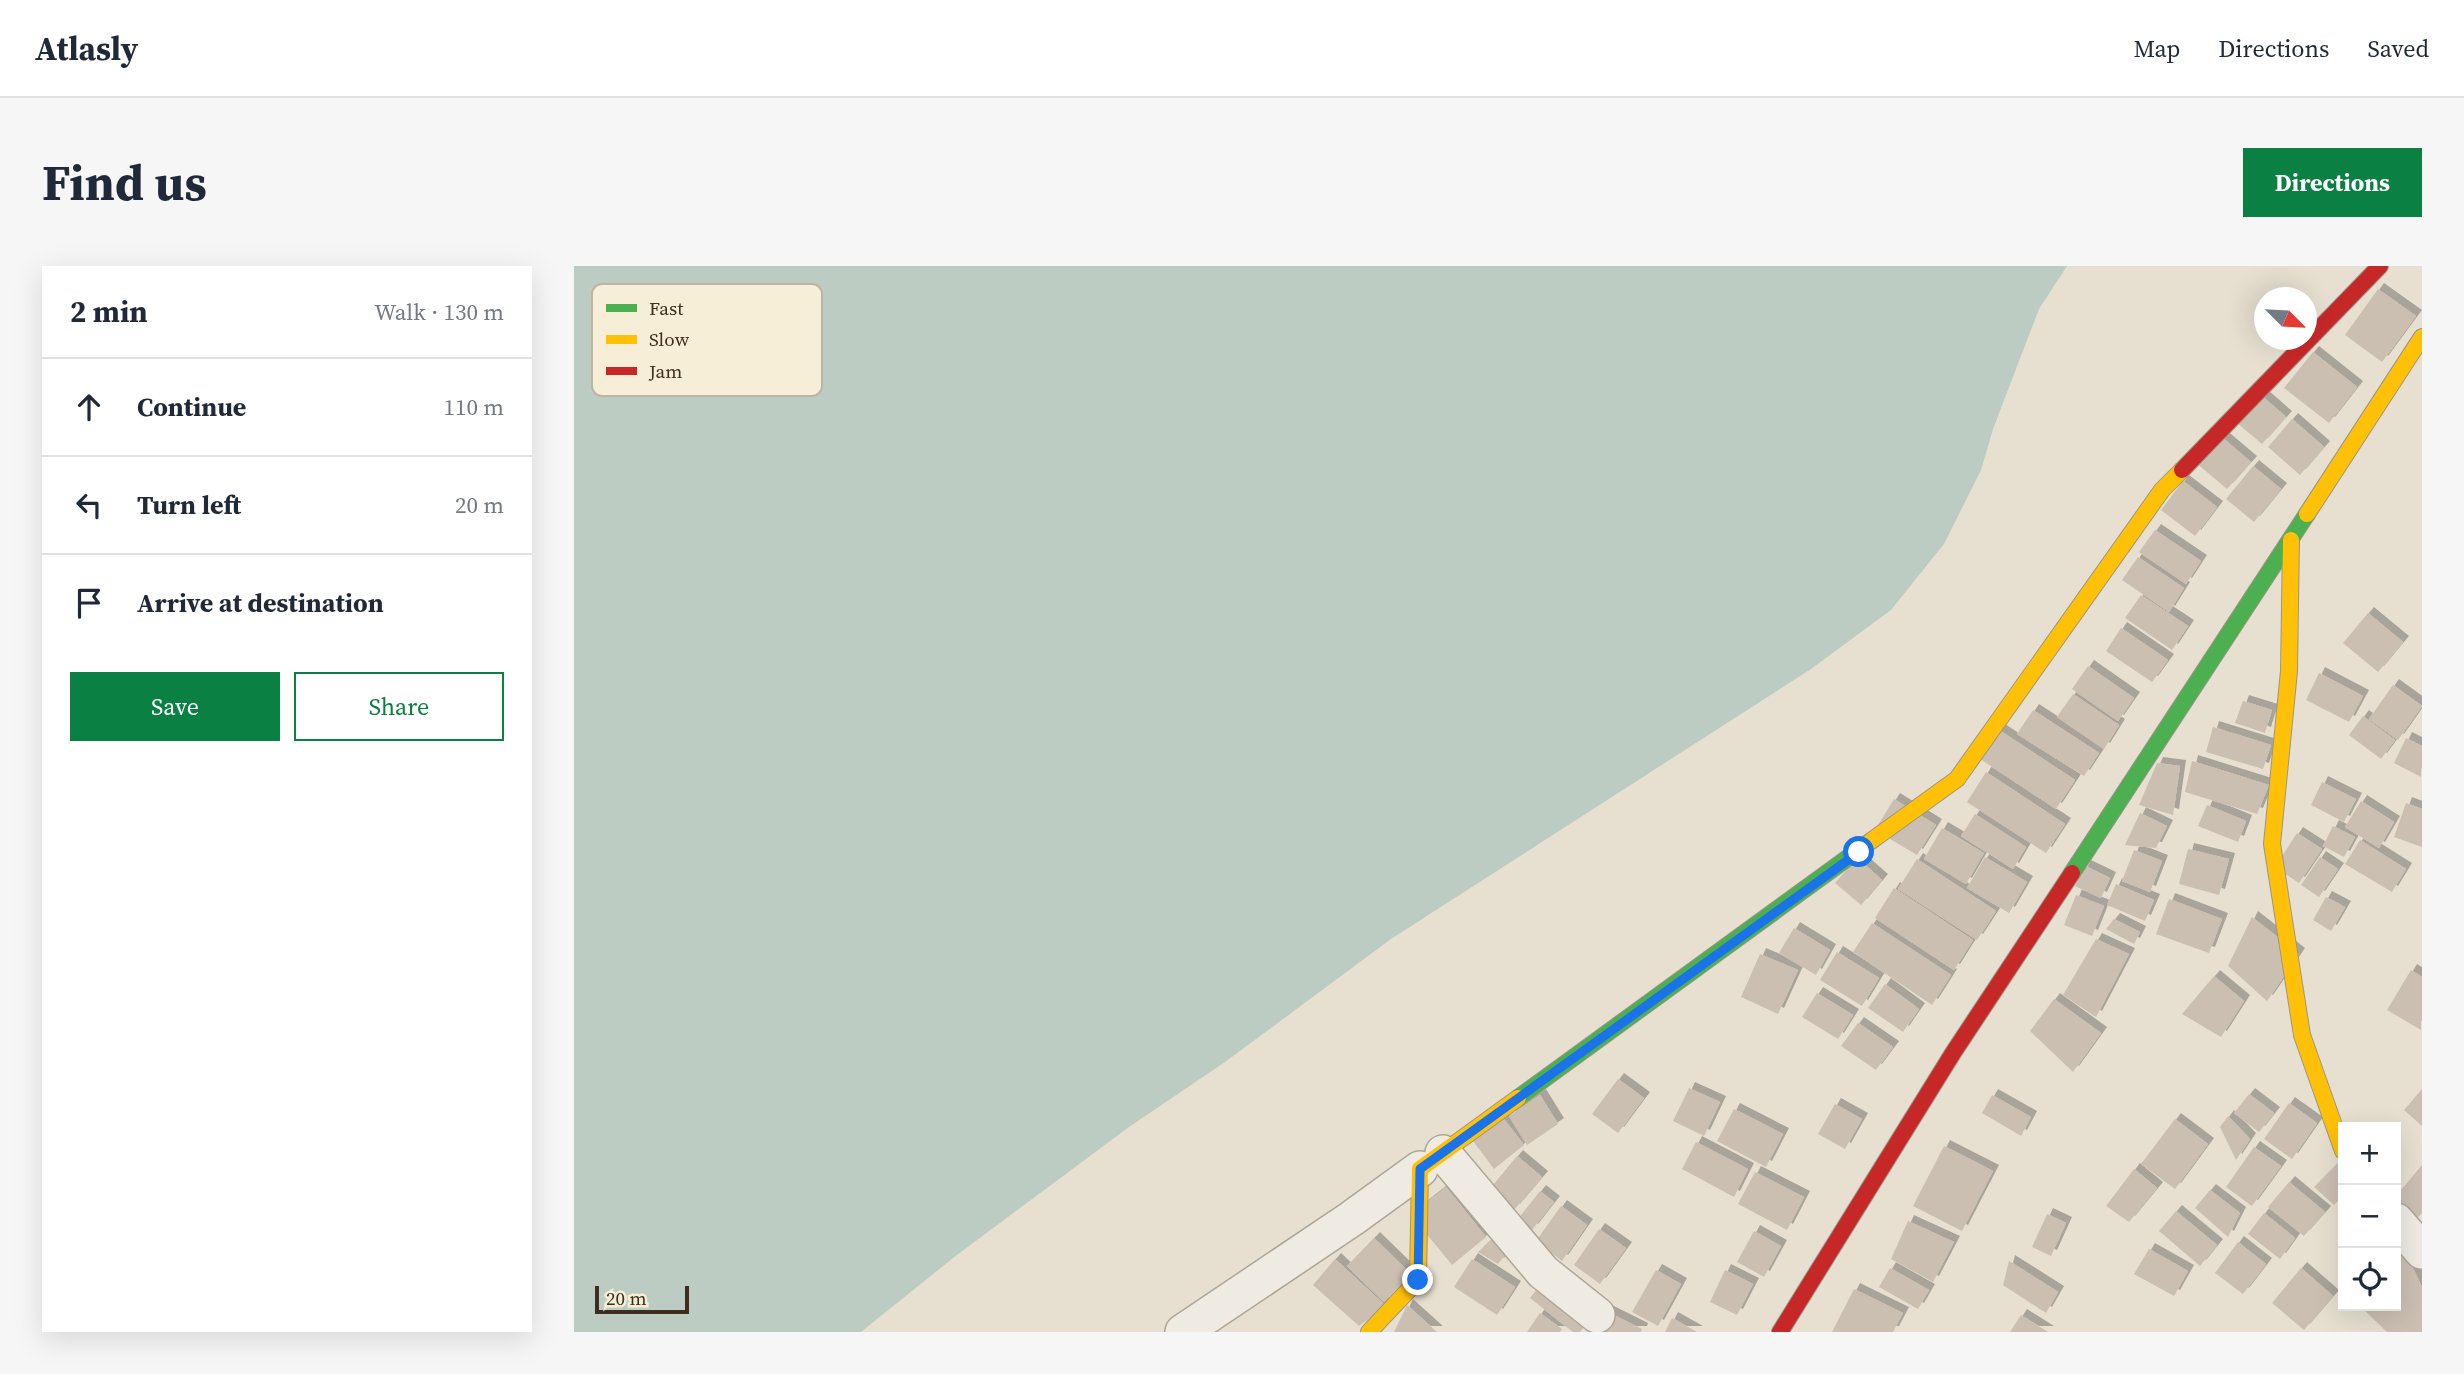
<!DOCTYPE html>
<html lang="en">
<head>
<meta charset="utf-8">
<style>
	body { margin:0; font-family:"Source Serif 4",serif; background:#f6f6f7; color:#1f2937 }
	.controls { position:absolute; right:21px; bottom:21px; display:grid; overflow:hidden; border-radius:0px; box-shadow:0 7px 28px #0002 }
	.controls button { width:63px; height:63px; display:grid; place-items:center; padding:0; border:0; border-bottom:2px solid #e0e1e3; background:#fff; color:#1f2937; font:35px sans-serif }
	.compass { position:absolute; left:1680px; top:21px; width:63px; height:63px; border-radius:50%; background:#fff; box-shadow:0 7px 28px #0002; rotate:114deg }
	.scale { position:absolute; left:21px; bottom:18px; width:94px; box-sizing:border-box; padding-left:7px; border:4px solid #3d2e20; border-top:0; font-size:19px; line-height:24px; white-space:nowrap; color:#3d2e20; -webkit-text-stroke:5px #f7eed8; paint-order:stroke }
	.stop { position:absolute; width:21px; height:21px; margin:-16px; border:5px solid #1a73e8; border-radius:50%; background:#fff }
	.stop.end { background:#1a73e8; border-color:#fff; box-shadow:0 2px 7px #0008 }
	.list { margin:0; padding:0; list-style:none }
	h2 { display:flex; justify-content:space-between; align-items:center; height:91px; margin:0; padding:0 28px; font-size:30px }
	h2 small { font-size:23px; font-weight:400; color:#747a83 }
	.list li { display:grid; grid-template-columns:46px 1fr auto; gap:21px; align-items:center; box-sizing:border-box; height:98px; padding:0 28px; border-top:2px solid #e0e1e3 }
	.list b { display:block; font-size:26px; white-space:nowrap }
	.list em { font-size:23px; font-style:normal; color:#747a83 }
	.actions { display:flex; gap:14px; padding:21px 28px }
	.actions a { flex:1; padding:16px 0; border:2px solid #0b8043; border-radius:0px; text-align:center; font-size:24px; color:#0b8043 }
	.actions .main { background:#0b8043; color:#fff }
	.icon { flex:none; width:38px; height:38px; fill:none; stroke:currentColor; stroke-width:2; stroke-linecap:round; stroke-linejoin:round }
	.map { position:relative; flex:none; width:1848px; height:1066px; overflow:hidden; border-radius:0px }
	header { display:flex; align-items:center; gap:42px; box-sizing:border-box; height:98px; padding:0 35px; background:#fff; border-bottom:2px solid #e0e1e3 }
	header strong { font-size:33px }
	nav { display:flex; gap:38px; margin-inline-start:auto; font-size:24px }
	.intro { display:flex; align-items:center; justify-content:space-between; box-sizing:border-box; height:168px; padding:0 42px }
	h1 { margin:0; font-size:49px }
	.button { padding:18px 32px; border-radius:0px; background:#0b8043; color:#fff; font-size:24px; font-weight:700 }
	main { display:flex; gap:42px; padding:0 42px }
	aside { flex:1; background:#fff; border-radius:0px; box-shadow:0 7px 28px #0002 }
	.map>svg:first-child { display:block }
	.water { fill:#bcccc2 }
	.building { fill:#cbbfb2; filter:url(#shadow) }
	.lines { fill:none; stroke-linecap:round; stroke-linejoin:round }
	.street-casing { stroke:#ada599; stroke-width:38 }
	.fast-casing { stroke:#9c958a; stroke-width:18 }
	.slow-casing { stroke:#9c958a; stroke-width:18 }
	.jam-casing { stroke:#9c958a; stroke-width:18 }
	.street { stroke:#efebe3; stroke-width:35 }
	.fast { stroke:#4caf50; stroke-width:16 }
	.slow { stroke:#ffc107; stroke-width:16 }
	.jam { stroke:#c62828; stroke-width:16 }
	.route { stroke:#1a73e8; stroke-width:9 }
	.key { fill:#f7eed8; stroke:#bfb4a1; stroke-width:2 }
	.key-label { font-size:19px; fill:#3d2e20 }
</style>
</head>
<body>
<header>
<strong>Atlasly</strong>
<nav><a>Map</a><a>Directions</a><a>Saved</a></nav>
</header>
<div class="intro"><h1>Find us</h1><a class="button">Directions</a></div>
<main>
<aside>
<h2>2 min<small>Walk · 130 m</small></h2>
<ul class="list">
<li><svg class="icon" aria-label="ahead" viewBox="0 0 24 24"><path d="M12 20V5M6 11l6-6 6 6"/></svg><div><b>Continue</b></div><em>110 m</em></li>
<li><svg class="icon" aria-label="left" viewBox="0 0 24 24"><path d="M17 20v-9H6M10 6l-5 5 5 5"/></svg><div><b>Turn left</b></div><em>20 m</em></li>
<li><svg class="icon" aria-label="arrive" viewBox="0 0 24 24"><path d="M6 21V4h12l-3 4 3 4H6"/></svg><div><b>Arrive at destination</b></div></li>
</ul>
<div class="actions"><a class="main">Save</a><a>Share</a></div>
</aside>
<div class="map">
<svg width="1848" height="1066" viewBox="0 0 1848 1066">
	<defs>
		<filter id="shadow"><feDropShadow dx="6" dy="-6" stdDeviation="0" flood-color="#0004"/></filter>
	</defs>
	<rect width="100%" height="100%" fill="#e7e0d1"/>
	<path class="water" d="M0,0H1493L1465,43L1419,163L1407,204L1370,278L1317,344L1237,403L817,673L651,796L555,861L379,992L287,1066H0Z"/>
	<path class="building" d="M1804,23L1842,50L1808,96L1771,69Z
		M1739,86L1783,121L1755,157L1710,122Z
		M1680,123L1712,151L1688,178L1656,151Z
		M1718,153L1750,181L1726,209L1694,181Z
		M1644,168L1677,196L1653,223L1621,196Z
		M1679,200L1707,223L1680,256L1652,233Z
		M1609,215L1643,241L1621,270L1587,244Z
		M1581,264L1627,295L1612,318L1565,286Z
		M1564,291L1610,322L1595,346L1548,314Z
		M1567,329L1614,360L1598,384L1551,352Z
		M1794,347L1829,376L1804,406L1769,377Z
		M1547,362L1594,394L1578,416L1532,385Z
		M1514,400L1560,432L1544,455L1498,423Z
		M1745,407L1789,430L1775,456L1732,434Z
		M1819,419L1848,440L1824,474L1795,453Z
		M1499,428L1545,459L1530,483L1483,451Z
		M1669,435L1698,444L1691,467L1661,457Z
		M1459,444L1525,487L1510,510L1443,468Z
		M1789,450L1821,474L1807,493L1775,469Z
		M1639,461L1697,479L1689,503L1632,486Z
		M1422,462L1501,514L1482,543L1403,491Z
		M1832,472L1848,480L1847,511L1820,497Z
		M1618,495L1695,519L1683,548L1611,526Z
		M1583,497L1606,500L1599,549L1565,539Z
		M1412,506L1491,558L1472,587L1393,536Z
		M1748,516L1782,533L1770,556L1737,539Z
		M1320,533L1362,559L1343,589L1301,564Z
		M1787,535L1820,556L1805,582L1771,561Z
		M1832,537L1848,543V581L1820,571Z
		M1633,539L1672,555L1664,576L1624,560Z
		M1566,547L1593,560L1582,582L1551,579Z
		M1401,548L1452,581L1439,603L1387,570Z
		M1759,560L1781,571L1770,591L1749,580Z
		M1368,562L1410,587L1392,618L1350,593Z
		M1723,567L1748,583L1725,617L1701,601Z
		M1786,574L1832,603L1818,626L1771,598Z
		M1614,583L1655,593L1645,629L1605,618Z
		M1560,584L1588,595L1576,626L1548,615Z
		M1411,591L1453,616L1435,647L1393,622Z
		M1746,591L1764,603L1745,631L1727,619Z
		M1283,592L1308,614L1287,639L1261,617Z
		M1343,593L1422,645L1403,674L1324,623Z
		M1511,600L1536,612L1527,632L1501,620Z
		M1542,618L1580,634L1571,655L1533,639Z
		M1320,622L1399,674L1380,704L1301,652Z
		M1502,629L1530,640L1518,670L1490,659Z
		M1752,631L1771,641L1757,665L1739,654Z
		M1595,633L1648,653L1635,687L1582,668Z
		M1678,651L1725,688L1693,735L1654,700Z
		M1540,653L1566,666L1560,678L1532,663Z
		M1298,657L1377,709L1358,739L1279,686Z
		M1220,662L1256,684L1242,709L1205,687Z
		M1522,673L1555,688L1522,751L1489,729Z
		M1263,686L1305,712L1288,740L1246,714Z
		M1186,688L1224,704L1204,748L1167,731Z
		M1837,704L1848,711L1847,764L1813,744Z
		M1640,710L1670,735L1647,771L1608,748Z
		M1311,718L1345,743L1329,766L1294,742Z
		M1243,727L1279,749L1264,773L1228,751Z
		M1480,733L1527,767L1499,806L1456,765Z
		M1284,757L1319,781L1302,804L1267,780Z
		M1044,813L1070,832L1044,867L1018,848Z
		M1115,822L1146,836L1130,870L1099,855Z
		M1848,823V860L1830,844Z
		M1675,828L1700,847L1685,866L1660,847Z
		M966,829L984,858L953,879L935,850Z
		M1418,829L1457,851L1447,870L1408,847Z
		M1715,837L1743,857L1718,893L1690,873Z
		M1261,838L1288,853L1271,883L1244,868Z
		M1160,843L1209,868L1192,901L1143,875Z
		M1654,850L1676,873L1662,894L1646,861Z
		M929,852L950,879L920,903L899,875Z
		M1601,853L1634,878L1601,923L1567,898Z
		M1122,876L1174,903L1160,931L1108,903Z
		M1370,880L1419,905L1388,965L1339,940Z
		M1680,881L1707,900L1678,940L1652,921Z
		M943,890L968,911L940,944L915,924Z
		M1764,897L1769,902V930L1760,939L1740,921Z
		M1848,899V947L1842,953L1822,936V930Z
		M1560,903L1583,922L1555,956L1532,940Z
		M1181,906L1230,931L1213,964L1164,938Z
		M1715,916L1751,946L1730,970L1694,941Z
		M872,921L912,971L878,999L837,949Z
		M1636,924L1666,947L1654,971L1621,942Z
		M966,925L980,936L958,964L944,953Z
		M987,940L1013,959L988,995L962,975Z
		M1602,945L1643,979L1626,1000L1585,965Z
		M1690,947L1721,972L1706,993L1674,968Z
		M1473,948L1492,957L1477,990L1458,981Z
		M1334,955L1380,976L1359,1016L1317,993Z
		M1025,963L1052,982L1026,1018L1000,999Z
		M1180,965L1207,980L1190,1011L1163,996Z
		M926,966L938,980L924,998L904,986Z
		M800,972L837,1008L810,1036L773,1000Z
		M1664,976L1692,998L1669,1028L1641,1007Z
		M1575,983L1614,1005L1600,1030L1560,1008Z
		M1830,984L1848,1021V1066H1813L1786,1040H1822V991Z
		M761,993L812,1040L785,1060L739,1019Z
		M898,993L941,1021L923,1049L880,1021Z
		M1435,995L1484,1026L1472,1047L1429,1019Z
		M1316,1002L1355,1024L1344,1043L1305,1021Z
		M1727,1002L1759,1030L1730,1064L1698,1037Z
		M1082,1004L1107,1018L1084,1060L1058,1046Z
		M1151,1004L1179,1018L1163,1049L1136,1036Z
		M971,1013L1018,1051L1006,1066H999L956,1032Z
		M1280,1023L1329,1047L1319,1066H1258Z
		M833,1039L863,1066H820Z
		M1032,1045L1068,1063L1067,1066H1021Z
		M966,1047L988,1063L986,1066H953Z
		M1447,1049L1474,1066H1436Z
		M1098,1052L1123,1066H1091Z"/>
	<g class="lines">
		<g class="street-casing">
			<path id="street" d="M869,887L969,1006L1023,1049
				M1822,955L1848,985
				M609,1066L777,953L846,903"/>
		</g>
		<g class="fast-casing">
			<path id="fast" d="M1498,607L1733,248
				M944,832L1297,575"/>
		</g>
		<g class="slow-casing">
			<path id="slow" d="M1733,248L1848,71
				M1717,274L1715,405L1698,578L1728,769L1769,885
				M1297,575L1383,513L1588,224L1608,204
				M795,1066L844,1014L846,903L944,832"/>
		</g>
		<g class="jam-casing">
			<path id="jam" d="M1608,204L1806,0
				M1206,1066L1379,787L1498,607"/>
		</g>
		<use href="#street" class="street"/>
		<use href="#fast" class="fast"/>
		<use href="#slow" class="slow"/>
		<use href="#jam" class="jam"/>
	</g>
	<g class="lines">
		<path class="route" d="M844,1014L846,903L1285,586"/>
	</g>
	<rect x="18" y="18" width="230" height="112" rx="10" class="key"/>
	<rect x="32" y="38" width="31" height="8" fill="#4caf50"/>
	<rect x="32" y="69" width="31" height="9" fill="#ffc107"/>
	<rect x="32" y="101" width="31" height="8" fill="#c62828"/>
	<g class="key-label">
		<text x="75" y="49">Fast</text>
		<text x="75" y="80">Slow</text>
		<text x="75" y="112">Jam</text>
	</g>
</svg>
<div class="controls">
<button>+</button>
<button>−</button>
<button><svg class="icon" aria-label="locate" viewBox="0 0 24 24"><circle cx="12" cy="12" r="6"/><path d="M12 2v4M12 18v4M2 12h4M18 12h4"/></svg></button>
</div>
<svg class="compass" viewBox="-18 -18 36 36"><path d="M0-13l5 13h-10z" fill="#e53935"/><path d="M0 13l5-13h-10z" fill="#747a83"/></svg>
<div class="scale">20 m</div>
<div class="stop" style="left:1285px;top:586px"></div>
<div class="stop end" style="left:844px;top:1014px"></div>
</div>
</main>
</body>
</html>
